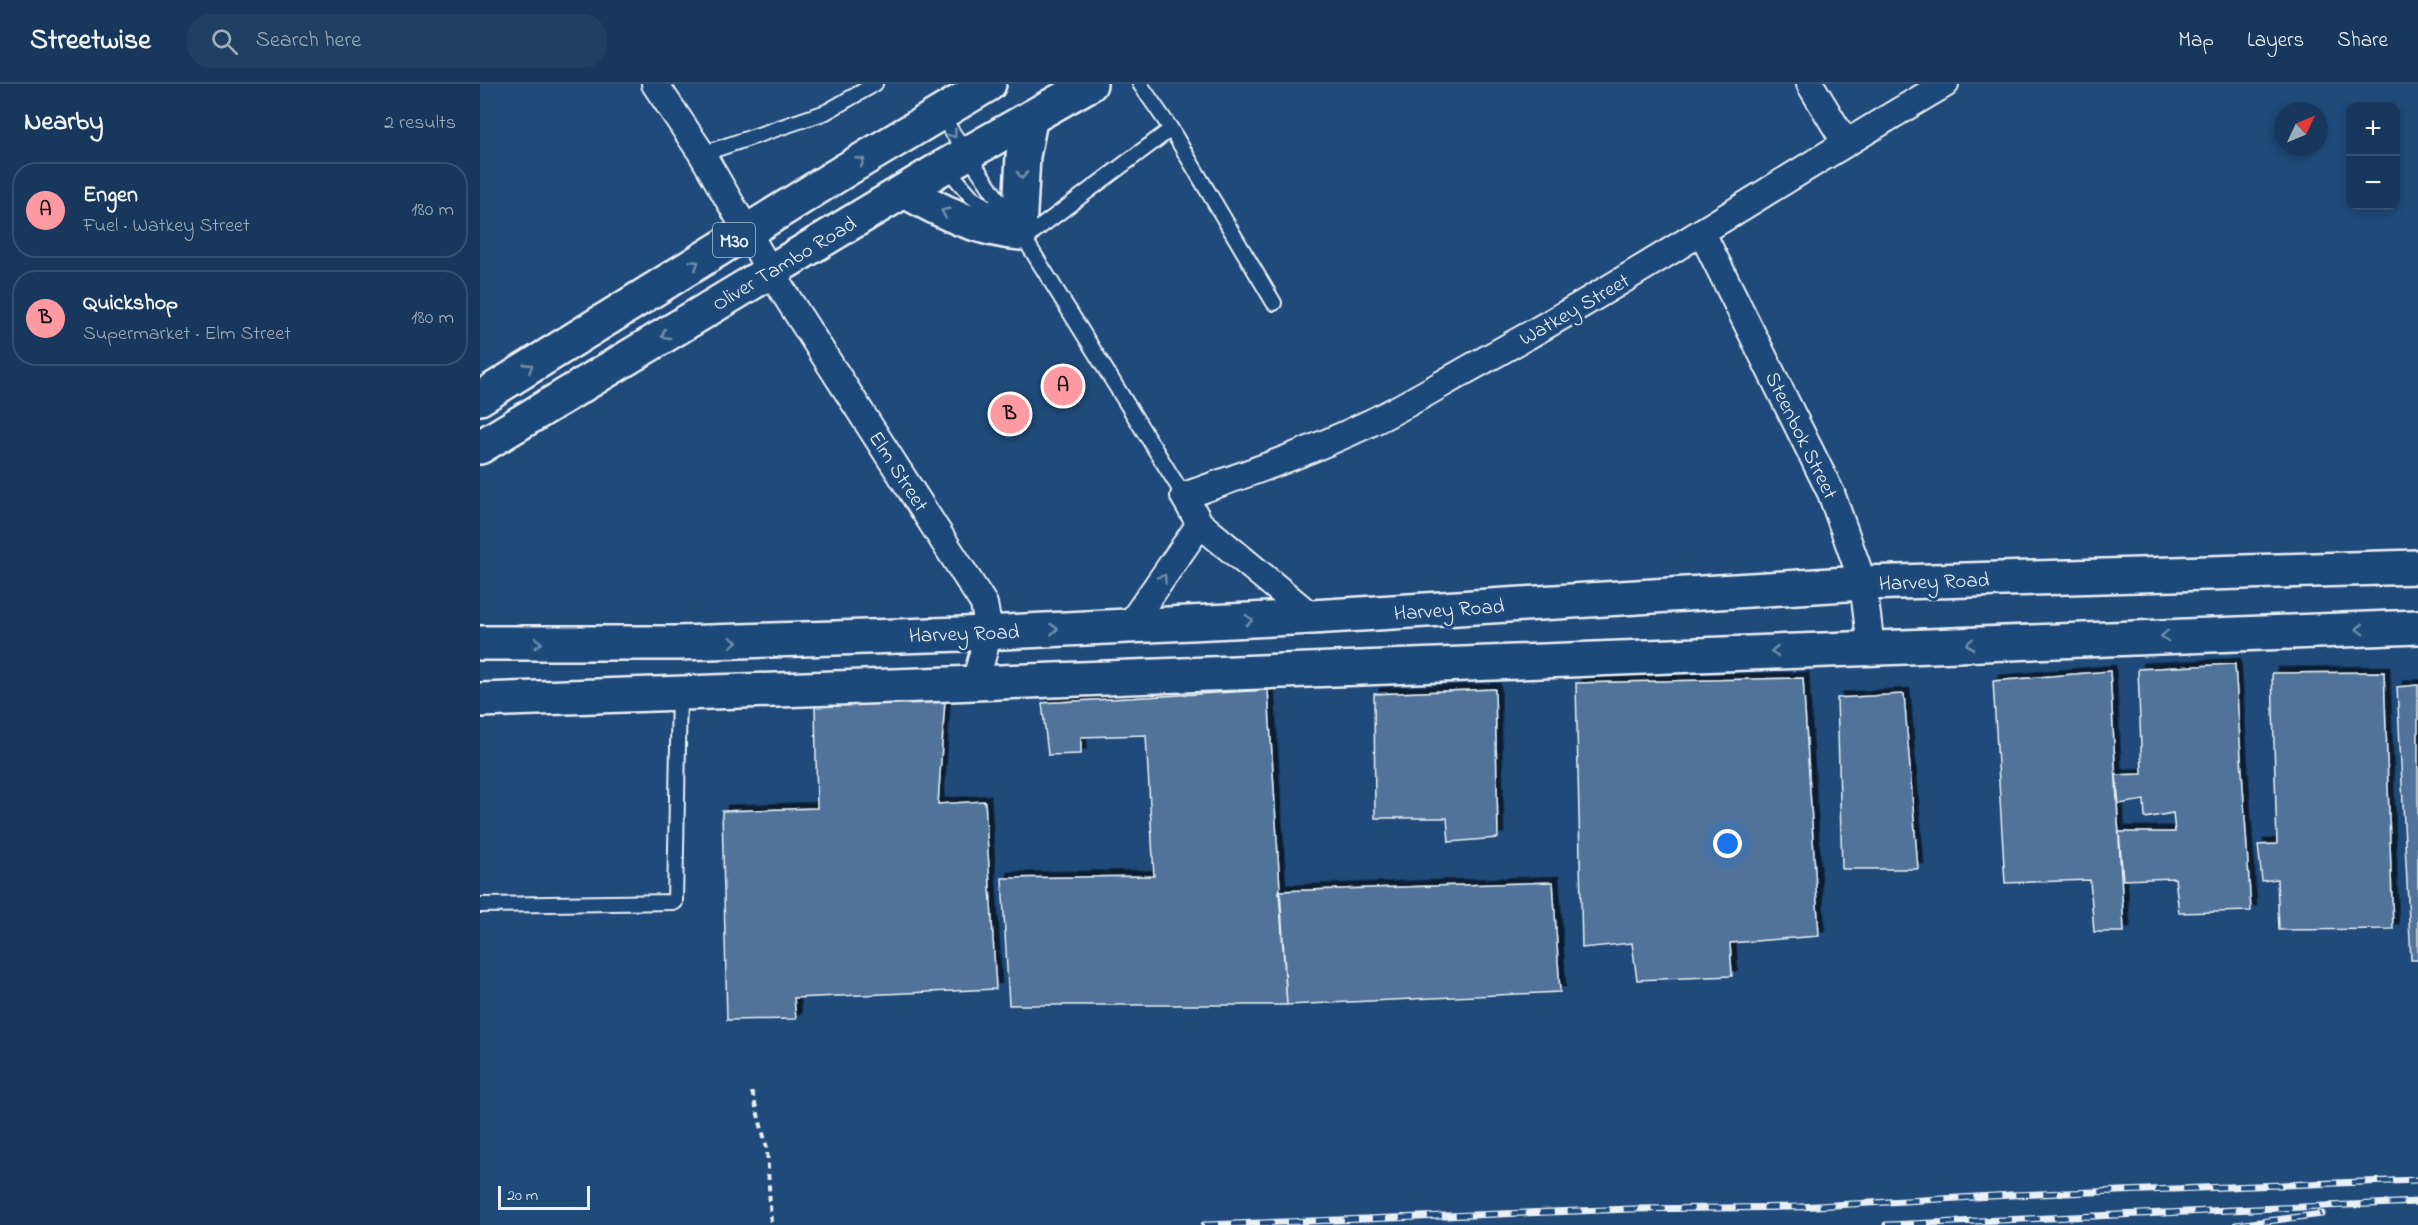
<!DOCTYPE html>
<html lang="en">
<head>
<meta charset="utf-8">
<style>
	body { margin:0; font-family:"Indie Flower",sans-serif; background:#203f62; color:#f1f3f6 }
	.controls { position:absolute; right:18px; top:18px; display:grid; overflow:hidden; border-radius:12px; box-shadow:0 3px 9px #0003 }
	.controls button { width:54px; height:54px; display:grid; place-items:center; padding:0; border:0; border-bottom:2px solid #365272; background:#17385c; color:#f1f3f6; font:30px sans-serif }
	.compass { position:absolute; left:1794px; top:18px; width:54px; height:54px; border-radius:50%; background:#17385c; box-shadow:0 3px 9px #0003; rotate:46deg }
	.scale { position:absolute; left:18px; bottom:15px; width:92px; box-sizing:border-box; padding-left:6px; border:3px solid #e8f1f8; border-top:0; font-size:16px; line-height:21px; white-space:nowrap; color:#e8f1f8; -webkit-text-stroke:4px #1f4a7a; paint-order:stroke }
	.you { position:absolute; left:1248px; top:760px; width:21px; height:21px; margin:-15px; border:4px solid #fff; border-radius:50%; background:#1a73e8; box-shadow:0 0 0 9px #1a73e833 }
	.badge { display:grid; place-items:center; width:39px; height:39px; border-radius:50%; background:#ff9aa2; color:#111; font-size:20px; font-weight:700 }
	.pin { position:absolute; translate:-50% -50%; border:3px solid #fff; box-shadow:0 2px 6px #0006 }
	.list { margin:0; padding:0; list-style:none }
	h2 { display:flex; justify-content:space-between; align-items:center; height:78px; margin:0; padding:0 24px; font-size:26px }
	h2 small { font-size:20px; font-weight:400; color:#9eacbb }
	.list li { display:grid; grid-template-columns:39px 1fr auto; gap:18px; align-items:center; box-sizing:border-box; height:96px; margin:0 12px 12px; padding:0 12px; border:2px solid #365272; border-radius:24px }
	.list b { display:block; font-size:22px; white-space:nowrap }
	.list p { margin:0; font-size:20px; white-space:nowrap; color:#9eacbb }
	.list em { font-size:20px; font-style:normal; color:#9eacbb }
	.icon { flex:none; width:33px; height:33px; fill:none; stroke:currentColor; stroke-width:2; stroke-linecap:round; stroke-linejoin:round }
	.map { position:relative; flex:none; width:1938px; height:1141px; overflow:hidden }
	header { display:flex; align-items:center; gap:36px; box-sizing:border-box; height:84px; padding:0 30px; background:#17385c; border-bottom:2px solid #365272 }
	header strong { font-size:28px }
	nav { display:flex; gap:33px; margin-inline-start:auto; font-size:21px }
	.search { width:420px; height:54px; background:#203f62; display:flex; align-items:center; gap:15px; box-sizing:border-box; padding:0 21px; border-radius:24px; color:#9eacbb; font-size:22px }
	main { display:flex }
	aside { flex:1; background:#17385c }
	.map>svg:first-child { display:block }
	.building { fill:#517399; stroke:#e8f1f8; stroke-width:1.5; filter:url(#shadow) }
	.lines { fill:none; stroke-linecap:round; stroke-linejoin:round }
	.lane-casing { stroke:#e8f1f8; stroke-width:18 }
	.street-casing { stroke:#e8f1f8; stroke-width:30 }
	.secondary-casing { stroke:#e8f1f8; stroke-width:38 }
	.primary-casing { stroke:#e8f1f8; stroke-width:38 }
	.path { stroke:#e8f1f8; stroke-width:4; stroke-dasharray:6 4.5; stroke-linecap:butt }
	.lane { stroke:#1f4a7a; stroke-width:14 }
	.street { stroke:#1f4a7a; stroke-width:26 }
	.secondary { stroke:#1f4a7a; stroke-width:33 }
	.primary { stroke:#1f4a7a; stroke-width:33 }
	.rail-casing { stroke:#e8f1f8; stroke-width:7 }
	.rail { stroke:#1f4a7a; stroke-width:4.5; stroke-dasharray:14; stroke-linecap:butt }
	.oneway { stroke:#6f8dac }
	.labels { text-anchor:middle; stroke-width:6; stroke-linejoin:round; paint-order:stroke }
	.shield { fill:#1f4a7a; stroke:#acbfd2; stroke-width:1.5 }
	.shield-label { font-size:20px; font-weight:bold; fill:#e8f1f8 }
	.street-label { font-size:21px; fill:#e8f1f8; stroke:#1f4a7a }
</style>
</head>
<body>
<header>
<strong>Streetwise</strong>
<div class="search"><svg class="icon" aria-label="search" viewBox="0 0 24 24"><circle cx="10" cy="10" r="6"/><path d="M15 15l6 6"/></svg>Search here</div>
<nav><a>Map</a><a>Layers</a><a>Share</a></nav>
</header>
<main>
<aside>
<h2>Nearby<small>2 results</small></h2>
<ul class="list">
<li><span class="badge">A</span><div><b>Engen</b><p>Fuel · Watkey Street</p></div><em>180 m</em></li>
<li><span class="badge">B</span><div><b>Quickshop</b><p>Supermarket · Elm Street</p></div><em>180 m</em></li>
</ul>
</aside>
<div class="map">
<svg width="1938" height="1141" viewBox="0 0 1938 1141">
	<defs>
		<filter id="shadow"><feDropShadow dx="5.5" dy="-5.5" stdDeviation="0" flood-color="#0009"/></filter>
	</defs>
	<rect width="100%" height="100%" fill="#1f4a7a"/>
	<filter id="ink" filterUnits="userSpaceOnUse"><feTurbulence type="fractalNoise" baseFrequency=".0167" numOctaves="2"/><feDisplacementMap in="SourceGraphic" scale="12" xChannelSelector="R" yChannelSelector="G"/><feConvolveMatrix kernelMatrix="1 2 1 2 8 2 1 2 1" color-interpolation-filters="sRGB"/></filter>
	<g filter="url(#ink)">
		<path class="building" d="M1755,580L1771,827L1699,829L1695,794L1643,796L1639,748H1695L1693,729L1665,734L1664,716L1639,720L1636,691L1662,690L1658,585Z
			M1630,587L1644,848H1614L1610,796L1525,799L1513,597Z
			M1904,588L1913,845L1799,846L1797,795L1782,797L1778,761L1797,760L1792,589Z
			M1323,594L1339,852L1250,859L1252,892L1157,896L1152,859L1102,864L1096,599Z
			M1938,601V876H1931L1917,603Z
			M1015,605L1018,754L969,758L967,734H895L894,610Z
			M788,606L807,921H529L522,794L674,792L666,651L601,653V670L568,671L562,619Z
			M1424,610L1438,785H1362L1357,614Z
			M465,616L458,720L505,717L516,905L314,914L316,935L247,936L242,727L337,724L335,621Z
			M1073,798L1080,908L807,921L799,807Z"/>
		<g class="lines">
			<g class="lane-casing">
				<path id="lane" d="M660,0L691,45L794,219
					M460,30L539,146L704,412
					M222,70L346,28L395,0
					M465,82L491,112L525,136
					M544,155L691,45
					M0,821L195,818L199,609"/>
			</g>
			<g class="street-casing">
				<path id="street" d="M175,0L222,70L290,187L504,520L509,548L495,599
					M1330,0L1365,58
					M1222,149L1351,409L1383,499L1391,563
					M832,533L720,440L704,412C767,390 830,368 890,339C928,321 964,298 1001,278C1159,191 1309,91 1465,0
					M649,542L720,440"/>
			</g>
			<g class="secondary-casing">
				<path id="secondary" d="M0,559H198L483,550L832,533L1383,499L1938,483
					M0,616L470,600L1938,543"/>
			</g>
			<g class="primary-casing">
				<path id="primary" d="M425,107C462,128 498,146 541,149
					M539,146L543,72L550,36
					M0,314L364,87L509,0
					M0,363L465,82L610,0"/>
			</g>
			<path class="path" d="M272,1008L287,1064L291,1141"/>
			<use href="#lane" class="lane"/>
			<use href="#street" class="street"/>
			<use href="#secondary" class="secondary"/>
			<use href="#primary" class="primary"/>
			<g class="rail-casing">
				<path id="rail" d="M724,1141L1151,1125L1319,1123L1531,1111L1938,1096
					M1406,1141L1938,1118
					M1756,1141L1842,1130"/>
			</g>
			<use href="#rail" class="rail"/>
		</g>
		<defs><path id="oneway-chevron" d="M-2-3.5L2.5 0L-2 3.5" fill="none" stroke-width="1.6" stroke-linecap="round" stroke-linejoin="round" transform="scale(1.5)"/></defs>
		<g class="oneway">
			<use href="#oneway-chevron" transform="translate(473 50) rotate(54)"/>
			<use href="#oneway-chevron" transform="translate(381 77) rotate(-31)"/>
			<use href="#oneway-chevron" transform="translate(542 91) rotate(93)"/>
			<use href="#oneway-chevron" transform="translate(465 128) rotate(-155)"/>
			<use href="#oneway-chevron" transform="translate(215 180) rotate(-32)"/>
			<use href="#oneway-chevron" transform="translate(185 251) rotate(149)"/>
			<use href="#oneway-chevron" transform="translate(49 283) rotate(-33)"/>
			<use href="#oneway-chevron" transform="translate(683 494) rotate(-55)"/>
			<use href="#oneway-chevron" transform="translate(769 536) rotate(-3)"/>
			<use href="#oneway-chevron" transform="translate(574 545) rotate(-3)"/>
			<use href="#oneway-chevron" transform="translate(1880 545) rotate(178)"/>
			<use href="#oneway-chevron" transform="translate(1685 552) rotate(178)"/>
			<use href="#oneway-chevron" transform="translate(253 558) rotate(-2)"/>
			<use href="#oneway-chevron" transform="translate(58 559)"/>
			<use href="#oneway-chevron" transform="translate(1490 560) rotate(178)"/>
			<use href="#oneway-chevron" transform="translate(1295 567) rotate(178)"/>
		</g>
	</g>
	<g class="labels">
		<rect class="shield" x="233" y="139" width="42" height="34" rx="4.5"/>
		<g class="shield-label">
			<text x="254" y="163">M30</text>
		</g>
		<g class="street-label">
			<text transform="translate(304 179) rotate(-31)" y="7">Oliver Tambo Road</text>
			<text transform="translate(1094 225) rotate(-30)" y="7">Watkey Street</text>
			<text transform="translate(1322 351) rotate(64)" y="7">Steenbok Street</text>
			<text transform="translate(419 387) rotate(57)" y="7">Elm Street</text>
			<text transform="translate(1454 497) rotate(-2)" y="7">Harvey Road</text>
			<text transform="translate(969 525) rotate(-4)" y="7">Harvey Road</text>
			<text transform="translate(484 549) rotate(-2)" y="7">Harvey Road</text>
		</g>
	</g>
</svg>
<div class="controls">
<button>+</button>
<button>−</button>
</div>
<svg class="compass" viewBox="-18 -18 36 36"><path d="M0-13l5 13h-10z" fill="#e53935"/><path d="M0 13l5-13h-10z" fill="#9eacbb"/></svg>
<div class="scale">20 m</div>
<div class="you"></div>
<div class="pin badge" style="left:583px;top:302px">A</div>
<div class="pin badge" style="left:530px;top:330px">B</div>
</div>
</main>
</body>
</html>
